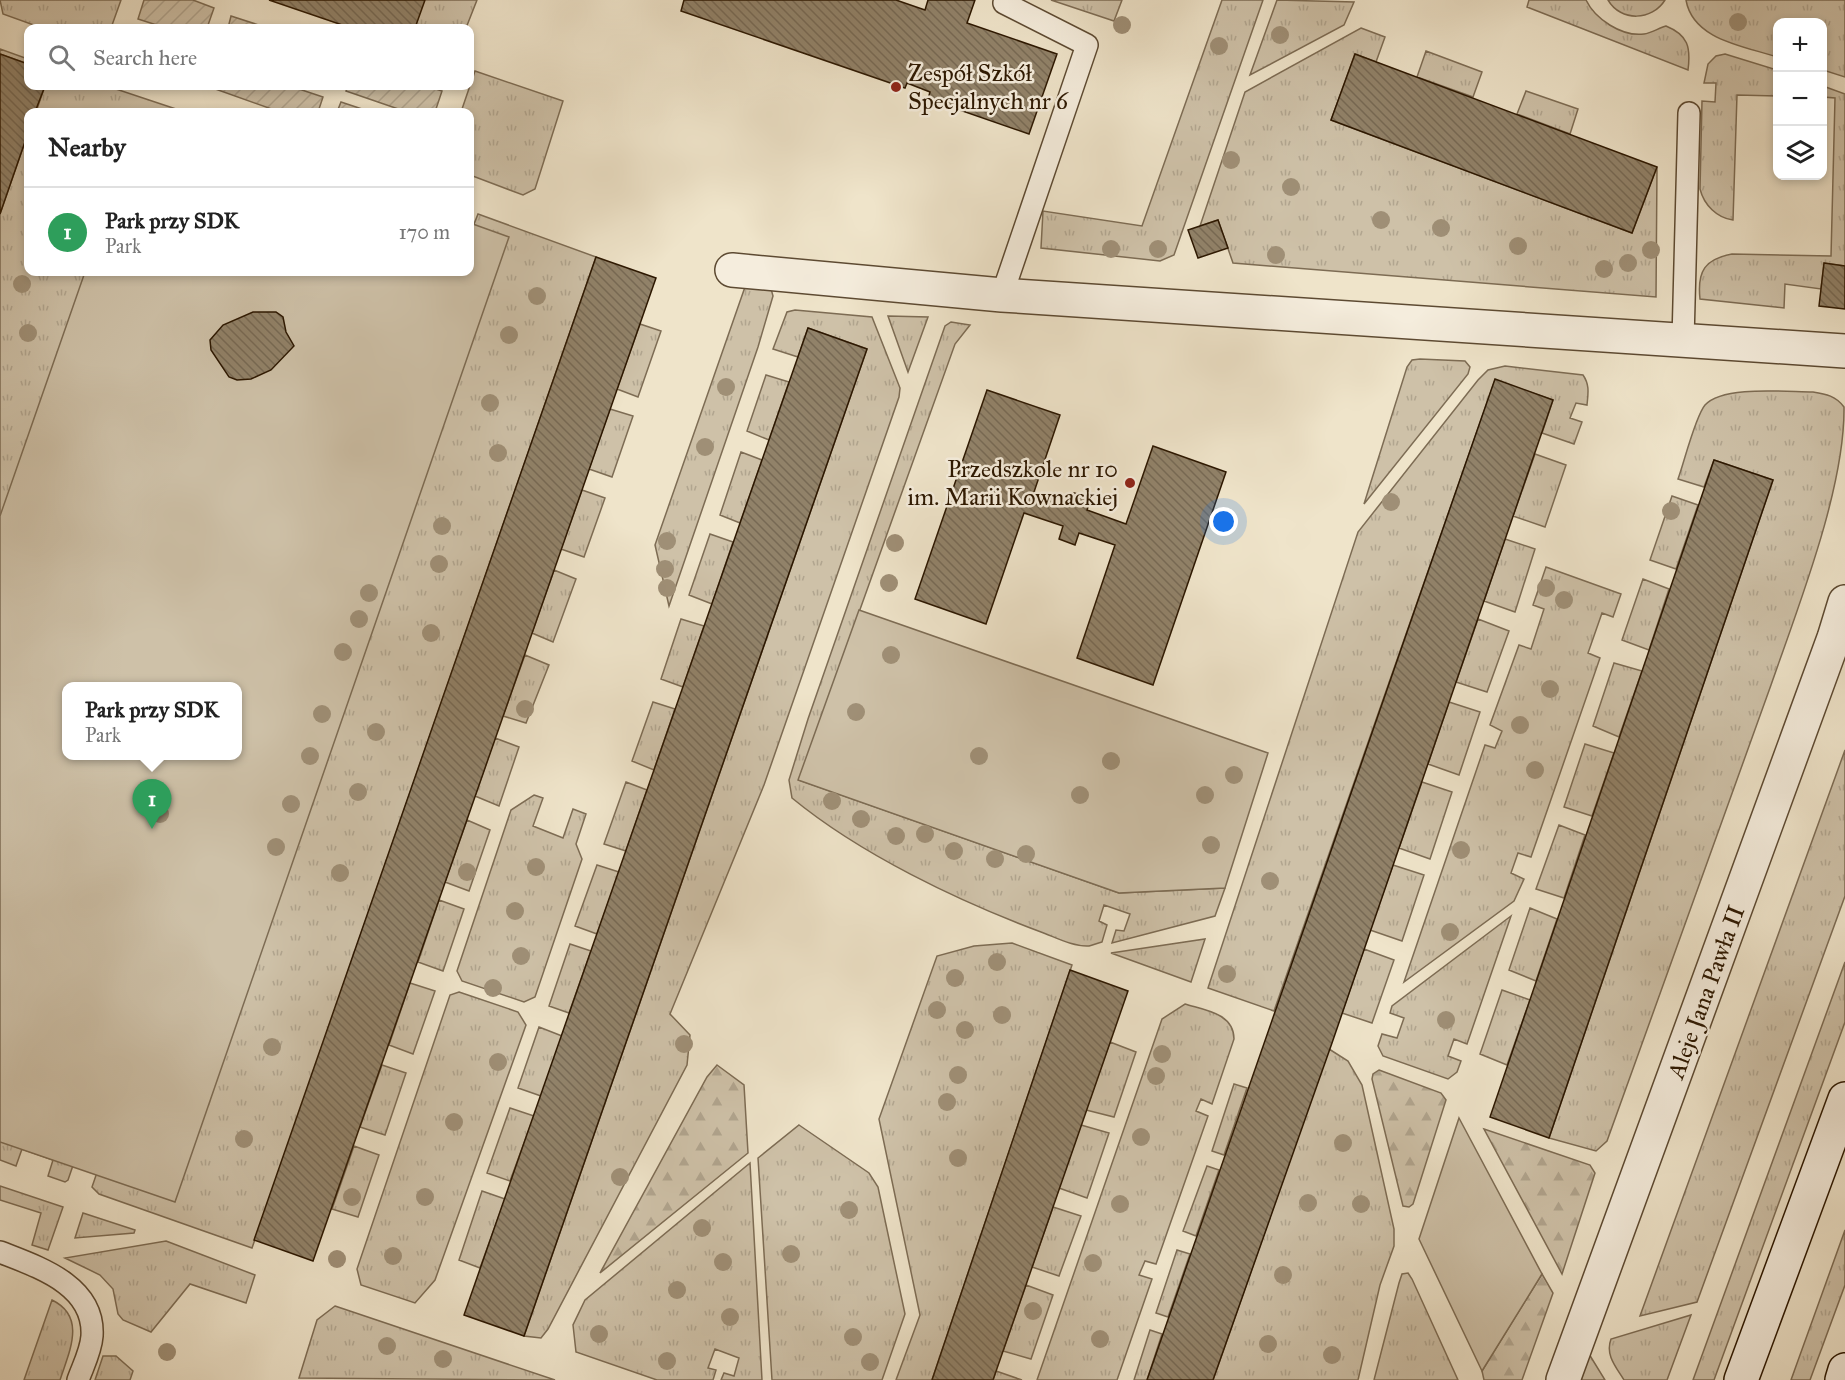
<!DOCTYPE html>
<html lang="en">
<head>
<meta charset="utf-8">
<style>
	body { margin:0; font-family:"IM FELL Great Primer",serif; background:#f2f2f2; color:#222 }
	.controls { position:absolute; right:18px; top:18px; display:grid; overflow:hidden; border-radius:12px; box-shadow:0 3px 9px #0003 }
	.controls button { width:54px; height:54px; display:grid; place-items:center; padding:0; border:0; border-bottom:2px solid #e0e0e0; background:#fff; color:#222; font:30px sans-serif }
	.you { position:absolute; left:1224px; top:522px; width:21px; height:21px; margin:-15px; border:4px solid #fff; border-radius:50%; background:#1a73e8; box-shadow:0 0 0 9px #1a73e833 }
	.badge { display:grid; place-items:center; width:39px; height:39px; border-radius:50%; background:#8f2418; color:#fff; font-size:20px; font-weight:700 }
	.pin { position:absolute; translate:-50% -50px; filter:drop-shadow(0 2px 3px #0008) }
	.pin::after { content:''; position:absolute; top:32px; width:21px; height:18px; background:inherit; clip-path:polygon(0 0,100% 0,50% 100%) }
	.popup { position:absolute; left:62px; top:682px; width:180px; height:78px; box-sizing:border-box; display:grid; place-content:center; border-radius:12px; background:#fff; filter:drop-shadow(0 2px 4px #0005); font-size:20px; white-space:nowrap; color:#767676 }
	.popup b { font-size:22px; color:#222 }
	.popup::after { content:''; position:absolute; left:50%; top:100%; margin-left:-12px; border:12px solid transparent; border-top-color:#fff }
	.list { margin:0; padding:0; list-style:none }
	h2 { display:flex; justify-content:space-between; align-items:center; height:78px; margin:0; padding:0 24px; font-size:26px }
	h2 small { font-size:20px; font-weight:400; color:#767676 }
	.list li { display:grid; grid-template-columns:39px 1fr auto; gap:18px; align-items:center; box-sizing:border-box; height:90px; padding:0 24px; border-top:2px solid #e0e0e0 }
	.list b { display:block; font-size:22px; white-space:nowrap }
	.list p { margin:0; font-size:20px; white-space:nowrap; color:#767676 }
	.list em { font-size:20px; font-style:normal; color:#767676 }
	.icon { flex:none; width:33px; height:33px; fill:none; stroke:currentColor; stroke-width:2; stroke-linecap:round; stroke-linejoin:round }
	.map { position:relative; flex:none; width:1845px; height:1380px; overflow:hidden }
	.search { position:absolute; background:#fff; box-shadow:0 3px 9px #0003; left:24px; top:24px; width:450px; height:66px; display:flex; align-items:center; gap:15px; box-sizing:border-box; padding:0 21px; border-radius:12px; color:#767676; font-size:22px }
	.panel { position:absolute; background:#fff; box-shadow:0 3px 9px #0003; left:24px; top:108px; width:450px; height:168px; border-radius:12px }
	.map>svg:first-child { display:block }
	.grass { fill:url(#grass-tufts); stroke:#7d6c54; stroke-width:1.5 }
	.forest { fill:url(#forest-firs); stroke:#7d6c54; stroke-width:1.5 }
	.park { fill:#cec1a8; stroke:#7d6c54; stroke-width:1.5; fill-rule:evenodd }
	.garden { fill:url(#garden-furrows); stroke:#7d6c54; stroke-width:1.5 }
	.building { fill:url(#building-back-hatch); stroke:#2c1700; stroke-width:1.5 }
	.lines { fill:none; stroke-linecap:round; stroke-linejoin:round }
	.lane-casing { stroke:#5d4a32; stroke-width:24 }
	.street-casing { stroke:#5d4a32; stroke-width:36 }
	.secondary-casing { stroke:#2c1700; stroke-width:36 }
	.lane { stroke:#f5eddd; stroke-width:21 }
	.street { stroke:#f5eddd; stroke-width:33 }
	.secondary { stroke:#f5eddd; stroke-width:33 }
	.tree { fill:#9f8f76 }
	.poi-dot { fill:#8f2418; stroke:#f5eddd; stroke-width:2 }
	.labels { text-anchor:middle; stroke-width:5; stroke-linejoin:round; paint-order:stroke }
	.poi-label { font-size:24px; fill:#2c1700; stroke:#f5eddd; text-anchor:start }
	.street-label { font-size:24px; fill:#2c1700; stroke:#f5eddd }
</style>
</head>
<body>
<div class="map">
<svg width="1845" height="1380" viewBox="0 0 1845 1380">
	<defs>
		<pattern id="grass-tufts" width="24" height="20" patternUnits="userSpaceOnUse" patternTransform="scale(1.5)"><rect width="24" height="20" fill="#cec1a8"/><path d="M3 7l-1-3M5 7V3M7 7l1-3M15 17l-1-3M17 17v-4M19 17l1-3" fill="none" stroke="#b1a58f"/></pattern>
		<pattern id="forest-firs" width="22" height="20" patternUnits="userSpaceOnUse" patternTransform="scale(1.5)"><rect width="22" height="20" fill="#cec1a8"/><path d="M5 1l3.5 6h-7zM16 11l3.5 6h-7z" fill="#b1a58f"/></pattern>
		<pattern id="garden-furrows" width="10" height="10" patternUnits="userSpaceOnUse" patternTransform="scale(1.5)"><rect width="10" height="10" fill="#cec1a8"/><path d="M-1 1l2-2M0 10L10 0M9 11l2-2" fill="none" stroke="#b1a58f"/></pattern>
		<pattern id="building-back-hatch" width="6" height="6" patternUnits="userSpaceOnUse" patternTransform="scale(1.5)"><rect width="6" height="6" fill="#918269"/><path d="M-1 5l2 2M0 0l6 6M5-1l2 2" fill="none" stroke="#776954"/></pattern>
	</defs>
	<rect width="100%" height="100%" fill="#efe4ca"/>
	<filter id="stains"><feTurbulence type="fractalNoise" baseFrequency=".00333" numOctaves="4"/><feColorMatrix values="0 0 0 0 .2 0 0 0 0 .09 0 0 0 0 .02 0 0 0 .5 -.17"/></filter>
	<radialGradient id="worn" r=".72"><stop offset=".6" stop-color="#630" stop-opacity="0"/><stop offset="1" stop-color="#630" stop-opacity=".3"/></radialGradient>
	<path class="grass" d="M0,0H121L111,28H42L3,14Z
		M424,0H477L466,28H414Z
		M1051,0H1122L1114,21Z
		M1222,0H1263L1174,255L1160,261L1041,248L1043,211L1142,226Z
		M1277,0L1354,2L1344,25L1250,75Z
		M1529,0H1586C1595,19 1622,37 1644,34C1651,33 1659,28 1666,26C1688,35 1691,47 1688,70L1527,7Z
		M1608,0H1665C1652,21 1621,22 1608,0Z
		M1686,0H1845V77L1823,70L1822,22H1778L1777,57C1744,46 1693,40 1686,0Z
		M1361,28L1385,37L1376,62L1355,54L1331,120L1632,233L1657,167L1656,297L1233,263L1218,220L1200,226L1245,92Z
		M0,49L28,59V64L0,54Z
		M1426,51L1482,72L1473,97L1417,77Z
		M1725,54L1777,70V96L1737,95L1733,220C1717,218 1704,205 1700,189L1702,101L1715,102L1716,83H1704L1708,64L1716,56Z
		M475,71L563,101L535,189L523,195L470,175V112H461Z
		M45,86H107L185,112H36Z
		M1823,86L1845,94V266L1824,263L1821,289L1785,284L1784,308L1700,299C1697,271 1705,259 1732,254L1831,256L1835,98L1823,97Z
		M1526,91L1578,109L1570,134L1517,114Z
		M28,133V272H153L0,574V214Z
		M478,214L596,257L252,1248L99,1194L92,1187L103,1155L489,248L470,223L474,224Z
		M770,285L773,296L758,347L669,606L655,545L745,287Z
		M795,310L872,317L900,388L899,397L764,785L670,1014L690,1035L687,1065L548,1329L541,1338L524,1336L867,349L808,328L798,357L773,349L787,312Z
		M888,316L928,317L908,372Z
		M951,322L970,325L955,344L799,780L1119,893L1225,888L1215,916L1112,943L1116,930L1124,931L1130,914L1104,905L1099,921L1107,925L1102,942C1098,943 1093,945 1089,946C1073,947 1055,937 1041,932C958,901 860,854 792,798L789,780L808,719L945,326Z
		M640,324L661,331L638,397L617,389Z
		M1420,359L1465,361L1470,367L1468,374L1364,504L1407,367L1412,360Z
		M1505,366L1583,375C1590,385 1588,394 1587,405L1576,403L1570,418L1582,422L1574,444L1542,433L1553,400L1495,380L1274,1011L1208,988L1358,532L1478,380L1488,370Z
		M766,375L789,382L769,440L747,431Z
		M1813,392C1826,394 1836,396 1844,407C1845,489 1798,607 1771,685C1717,837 1662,989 1607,1141L1596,1151L1549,1138L1773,480L1714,460L1704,487L1678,479C1684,463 1695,417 1705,405C1723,385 1787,392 1813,392Z
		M610,409L633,416L612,477L589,469Z
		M741,452L762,460L740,523L720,515Z
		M1535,454L1566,465L1545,527L1513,516Z
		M582,490L605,498L584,557L561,549Z
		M1672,496L1698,505L1676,569L1650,560Z
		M710,534L733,542L712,604L689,595Z
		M1505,539L1535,549L1515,612L1484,601Z
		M1546,567L1621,594L1613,617L1602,613L1588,653L1600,658L1531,857L1518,853L1511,873L1524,879L1514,901L1404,982L1485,745L1495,748L1502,731L1490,725L1519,645L1531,649L1544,609L1533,605Z
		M554,570L576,579L553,642L532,633Z
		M1643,579L1669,589L1649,650L1622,640Z
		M681,619L704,626L683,687L661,679Z
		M1478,619L1509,631L1487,692L1456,682Z
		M525,655L549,665L526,723L503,716Z
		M1614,663L1642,671L1619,737L1593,726Z
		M653,702L675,709L654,770L632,761Z
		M1449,702L1480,712L1459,775L1428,764Z
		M495,738L519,747L499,806L475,796Z
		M1585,744L1614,753L1592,816L1564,807Z
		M1845,750V896L1697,1302L1640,1316Z
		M626,782L647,790L626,851L604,844Z
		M1422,782L1452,792L1430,859L1399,848Z
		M534,795L543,798L533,826L563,838L573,809L586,814L576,844L582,859L535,997L524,1002L462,981L457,971L511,810Z
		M467,820L490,830L469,891L445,882Z
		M1559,825L1585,835L1564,898L1536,889Z
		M597,865L619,872L597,934L575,926Z
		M1393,865L1424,875L1402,941L1370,930Z
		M439,900L464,909L443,971L418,962Z
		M1530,908L1557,919L1536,981L1509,970Z
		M1511,916L1467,1044L1454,1039L1448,1056L1461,1061L1457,1072L1448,1079L1383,1056L1378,1046L1382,1034L1397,1038L1404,1018L1390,1013L1392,1006Z
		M1205,939L1191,982L1111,953Z
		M1012,943L1072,965L932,1380H896L920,1315L879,1119L937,956L974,946Z
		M570,944L591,951L569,1013L549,1006Z
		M1364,949L1394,960L1372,1023L1342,1013Z
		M1845,962V1022L1714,1380H1693Z
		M410,983L435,991L413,1054L389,1045Z
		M1502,990L1530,1000L1507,1065L1480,1054Z
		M459,992L518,1012L526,1025L435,1280L415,1303L361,1285L357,1269L450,995Z
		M1185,1004C1204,1010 1234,1013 1234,1039L1212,1104L1201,1099L1196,1111L1208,1116L1156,1264L1145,1261L1139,1275L1152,1279L1117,1380H1037L1162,1019Z
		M539,1027L562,1036L541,1096L518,1088Z
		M1110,1042L1136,1052L1114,1117L1086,1110Z
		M1329,1049L1348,1061L1362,1085L1394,1229V1246L1380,1285L1358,1380H1213Z
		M382,1065L406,1073L385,1135L360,1127Z
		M1234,1084L1247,1088L1224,1155L1212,1151Z
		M510,1108L534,1116L510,1181L487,1173Z
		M0,1121L79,1148L68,1180L65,1182L48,1176L53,1160L22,1149L16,1166L0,1160Z
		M799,1125L869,1173L878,1187L905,1314L882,1380H772L758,1158Z
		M1081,1125L1109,1133L1087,1198L1059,1188Z
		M354,1146L379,1155L358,1217L332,1209Z
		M750,1163L762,1380H721L724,1373L734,1376L739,1358L715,1349L708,1368L716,1370L713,1380H657L576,1352L573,1325L585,1300Z
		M1207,1166L1219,1170L1196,1236L1183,1231Z
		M0,1186L63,1207L48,1250L32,1245L41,1213L0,1200Z
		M482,1191L505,1199L480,1268L459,1260Z
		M1053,1207L1081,1216L1059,1276L1032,1267Z
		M83,1213L135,1230L134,1233L75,1238Z
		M1845,1230V1285L1810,1380H1791Z
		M166,1241L255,1275L246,1303L190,1284L151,1332L123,1320L118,1314L113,1289L100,1275L65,1258Z
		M1177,1250L1190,1254L1168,1317L1156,1313Z
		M1408,1273L1412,1279L1458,1380H1374L1399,1283L1402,1274Z
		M1026,1285L1053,1295L1031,1359L1003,1351Z
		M52,1300C87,1317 69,1352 60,1380H24Z
		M335,1306L555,1380L299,1378L317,1320Z
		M1691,1315L1667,1380H1624C1616,1367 1605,1355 1611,1339Z
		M1150,1330L1162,1334L1147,1380H1134Z
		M1589,1354L1605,1380H1581Z
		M103,1356H116L133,1371L130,1380H95Z
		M996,1371L1022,1380H993Z"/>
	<path class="forest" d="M717,1065L744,1085L748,1153L600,1273L707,1077Z
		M1379,1070L1441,1093L1446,1100L1413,1204L1409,1207L1403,1206L1372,1079L1373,1074Z
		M1484,1129L1590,1165L1595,1173L1562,1274Z
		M1542,1274L1553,1293L1522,1380H1484L1482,1371Z"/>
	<path class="park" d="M470,223L509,237L175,1202L0,1142V516L85,272H470ZM66,686H237V756H66Z
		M859,610L1268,753L1225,888L1119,893L798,780Z
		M1459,1118L1542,1274L1482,1371L1419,1239Z"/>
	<path class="garden" d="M144,0H193L214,8L207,28H166L138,19Z
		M231,16L268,28H228Z
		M207,86H290L323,97L318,112H280Z
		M348,86H426L442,91L435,112H407L346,91Z
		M341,102L371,112H337Z"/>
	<path class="building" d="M269,0H425L415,28H351Z
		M684,0H896L925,10L928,0H975L967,23L1057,54L1029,134L928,99L930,92L907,83L905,88L681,11Z
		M0,54L28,64V86H45L35,112H28V133L0,214Z
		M1355,54L1657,167L1632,233L1331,120Z
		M1218,220L1228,248L1198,258L1188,230Z
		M596,257L656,278L313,1261L254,1240Z
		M1824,263L1845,266V309L1819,306Z
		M253,312H276L283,317L286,332L294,346L271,370L251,379L237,380L229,377L211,350L210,340L223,325Z
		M808,328L867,349L524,1336L464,1315Z
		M1495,379L1553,400L1332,1043L1213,1380H1147Z
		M987,390L1060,415L1034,492L1070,505L1074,493L1091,498L1087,510L1126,524L1153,446L1226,472L1153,685L1077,658L1115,545L1079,533L1075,545L1059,539L1063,526L1024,513L986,624L915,599Z
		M1714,460L1773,480L1549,1138L1490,1117Z
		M1070,970L1128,991L993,1380H932Z"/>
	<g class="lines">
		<g class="lane-casing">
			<path id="lane" d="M1002,295L1087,45L1004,3
				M1683,340L1689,113
				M0,1252C38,1267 95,1285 92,1336C91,1351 83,1366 78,1380"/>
		</g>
		<g class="street-casing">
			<path id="street" d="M732,270L1002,295L1845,351
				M1563,1380L1834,638L1845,602"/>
		</g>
		<g class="secondary-casing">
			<path id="secondary" d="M1741,1380L1845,1099
				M1842,1380L1845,1370"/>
		</g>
		<use href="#lane" class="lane"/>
		<use href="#street" class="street"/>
		<use href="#secondary" class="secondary"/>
	</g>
	<g class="tree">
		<circle cx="1738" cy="22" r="9"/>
		<circle cx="1122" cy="25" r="9"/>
		<circle cx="1280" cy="35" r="9"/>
		<circle cx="1219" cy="46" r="9"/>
		<circle cx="1231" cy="160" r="9"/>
		<circle cx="1291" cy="187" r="9"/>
		<circle cx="1381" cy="220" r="9"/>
		<circle cx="1441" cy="228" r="9"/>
		<circle cx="1518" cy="246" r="9"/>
		<circle cx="1111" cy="249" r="9"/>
		<circle cx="1158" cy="249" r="9"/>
		<circle cx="1651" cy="250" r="9"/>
		<circle cx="1276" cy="255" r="9"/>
		<circle cx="1628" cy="263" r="9"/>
		<circle cx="1604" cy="269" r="9"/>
		<circle cx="22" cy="284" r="9"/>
		<circle cx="537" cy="296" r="9"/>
		<circle cx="28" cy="333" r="9"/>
		<circle cx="509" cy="335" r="9"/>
		<circle cx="726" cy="387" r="9"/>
		<circle cx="490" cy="403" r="9"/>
		<circle cx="705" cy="447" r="9"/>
		<circle cx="498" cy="453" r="9"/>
		<circle cx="1391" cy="502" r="9"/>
		<circle cx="1671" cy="511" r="9"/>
		<circle cx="442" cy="526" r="9"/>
		<circle cx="667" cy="541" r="9"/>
		<circle cx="895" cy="543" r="9"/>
		<circle cx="439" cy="564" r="9"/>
		<circle cx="665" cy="569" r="9"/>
		<circle cx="889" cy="583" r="9"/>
		<circle cx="667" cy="588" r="9"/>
		<circle cx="1546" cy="588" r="9"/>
		<circle cx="369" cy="593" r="9"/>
		<circle cx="1564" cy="600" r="9"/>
		<circle cx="359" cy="619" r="9"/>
		<circle cx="431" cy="633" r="9"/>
		<circle cx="343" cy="652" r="9"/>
		<circle cx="891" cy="655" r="9"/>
		<circle cx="1550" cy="689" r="9"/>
		<circle cx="525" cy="709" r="9"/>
		<circle cx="856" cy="712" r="9"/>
		<circle cx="322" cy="714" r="9"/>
		<circle cx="1520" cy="725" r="9"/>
		<circle cx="376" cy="732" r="9"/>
		<circle cx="310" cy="756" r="9"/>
		<circle cx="979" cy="756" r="9"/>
		<circle cx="1111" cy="761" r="9"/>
		<circle cx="1535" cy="770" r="9"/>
		<circle cx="1234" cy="775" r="9"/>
		<circle cx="358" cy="792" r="9"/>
		<circle cx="1080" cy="795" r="9"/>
		<circle cx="1205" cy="795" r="9"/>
		<circle cx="832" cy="801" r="9"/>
		<circle cx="291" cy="804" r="9"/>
		<circle cx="160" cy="814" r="9"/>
		<circle cx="861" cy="819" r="9"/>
		<circle cx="925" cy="834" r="9"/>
		<circle cx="896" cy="836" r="9"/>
		<circle cx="1211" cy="845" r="9"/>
		<circle cx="276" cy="847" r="9"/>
		<circle cx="1461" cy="850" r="9"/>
		<circle cx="954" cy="851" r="9"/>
		<circle cx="1026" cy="854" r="9"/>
		<circle cx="995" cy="859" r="9"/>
		<circle cx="536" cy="867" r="9"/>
		<circle cx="467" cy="872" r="9"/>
		<circle cx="340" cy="873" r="9"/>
		<circle cx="1270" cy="881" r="9"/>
		<circle cx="515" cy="911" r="9"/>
		<circle cx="1450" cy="932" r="9"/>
		<circle cx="521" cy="956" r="9"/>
		<circle cx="997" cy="962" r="9"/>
		<circle cx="1227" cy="974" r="9"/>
		<circle cx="955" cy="978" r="9"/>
		<circle cx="493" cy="988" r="9"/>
		<circle cx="937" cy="1010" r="9"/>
		<circle cx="1002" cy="1015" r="9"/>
		<circle cx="1446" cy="1020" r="9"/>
		<circle cx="965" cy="1030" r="9"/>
		<circle cx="684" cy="1044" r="9"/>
		<circle cx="272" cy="1047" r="9"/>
		<circle cx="1162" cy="1054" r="9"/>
		<circle cx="498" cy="1062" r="9"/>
		<circle cx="958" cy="1075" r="9"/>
		<circle cx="1156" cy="1076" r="9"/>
		<circle cx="947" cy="1102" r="9"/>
		<circle cx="454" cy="1122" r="9"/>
		<circle cx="1141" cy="1137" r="9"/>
		<circle cx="244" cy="1139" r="9"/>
		<circle cx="1343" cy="1143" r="9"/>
		<circle cx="958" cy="1158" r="9"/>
		<circle cx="620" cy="1177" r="9"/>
		<circle cx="352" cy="1197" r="9"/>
		<circle cx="425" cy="1197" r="9"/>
		<circle cx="1308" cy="1203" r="9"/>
		<circle cx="1120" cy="1204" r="9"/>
		<circle cx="1361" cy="1204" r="9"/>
		<circle cx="849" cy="1210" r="9"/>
		<circle cx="702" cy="1228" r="9"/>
		<circle cx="791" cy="1254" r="9"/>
		<circle cx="393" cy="1256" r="9"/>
		<circle cx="337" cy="1259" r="9"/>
		<circle cx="723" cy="1262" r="9"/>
		<circle cx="1093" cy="1263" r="9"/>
		<circle cx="1283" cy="1275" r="9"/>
		<circle cx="677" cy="1290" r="9"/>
		<circle cx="1033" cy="1311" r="9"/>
		<circle cx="730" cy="1317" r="9"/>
		<circle cx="599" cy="1334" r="9"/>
		<circle cx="853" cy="1337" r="9"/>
		<circle cx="1100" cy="1339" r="9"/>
		<circle cx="1268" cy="1344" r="9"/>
		<circle cx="387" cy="1346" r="9"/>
		<circle cx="167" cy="1352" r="9"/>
		<circle cx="1332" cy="1355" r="9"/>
		<circle cx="443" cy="1359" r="9"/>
		<circle cx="667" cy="1361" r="9"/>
		<circle cx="870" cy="1362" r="9"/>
	</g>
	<g class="poi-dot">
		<circle cx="896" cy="87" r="6"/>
		<circle cx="1130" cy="483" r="6"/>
	</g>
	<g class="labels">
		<g class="poi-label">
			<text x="908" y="81">Zespół Szkół<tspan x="908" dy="28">Specjalnych nr 6</tspan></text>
			<text x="1118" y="477" text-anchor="end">Przedszkole nr 10<tspan x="1118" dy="28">im. Marii Kownackiej</tspan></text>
		</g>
		<g class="street-label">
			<text transform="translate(1706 992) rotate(-70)" y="8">Aleje Jana Pawła II</text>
		</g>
	</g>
	<rect width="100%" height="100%" filter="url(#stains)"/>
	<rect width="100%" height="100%" fill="url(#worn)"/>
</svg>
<div class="controls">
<button>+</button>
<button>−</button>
<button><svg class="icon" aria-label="layers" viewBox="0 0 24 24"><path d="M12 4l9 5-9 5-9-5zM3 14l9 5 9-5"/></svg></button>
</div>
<div class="you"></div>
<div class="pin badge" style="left:152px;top:829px;background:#2e9e5b">1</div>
<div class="popup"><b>Park przy SDK</b>Park</div>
<div class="search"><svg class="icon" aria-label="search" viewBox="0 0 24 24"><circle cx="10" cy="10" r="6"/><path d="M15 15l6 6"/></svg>Search here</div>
<section class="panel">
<h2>Nearby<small></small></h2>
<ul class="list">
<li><span class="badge" style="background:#2e9e5b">1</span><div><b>Park przy SDK</b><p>Park</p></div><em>170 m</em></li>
</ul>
</section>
</div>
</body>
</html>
